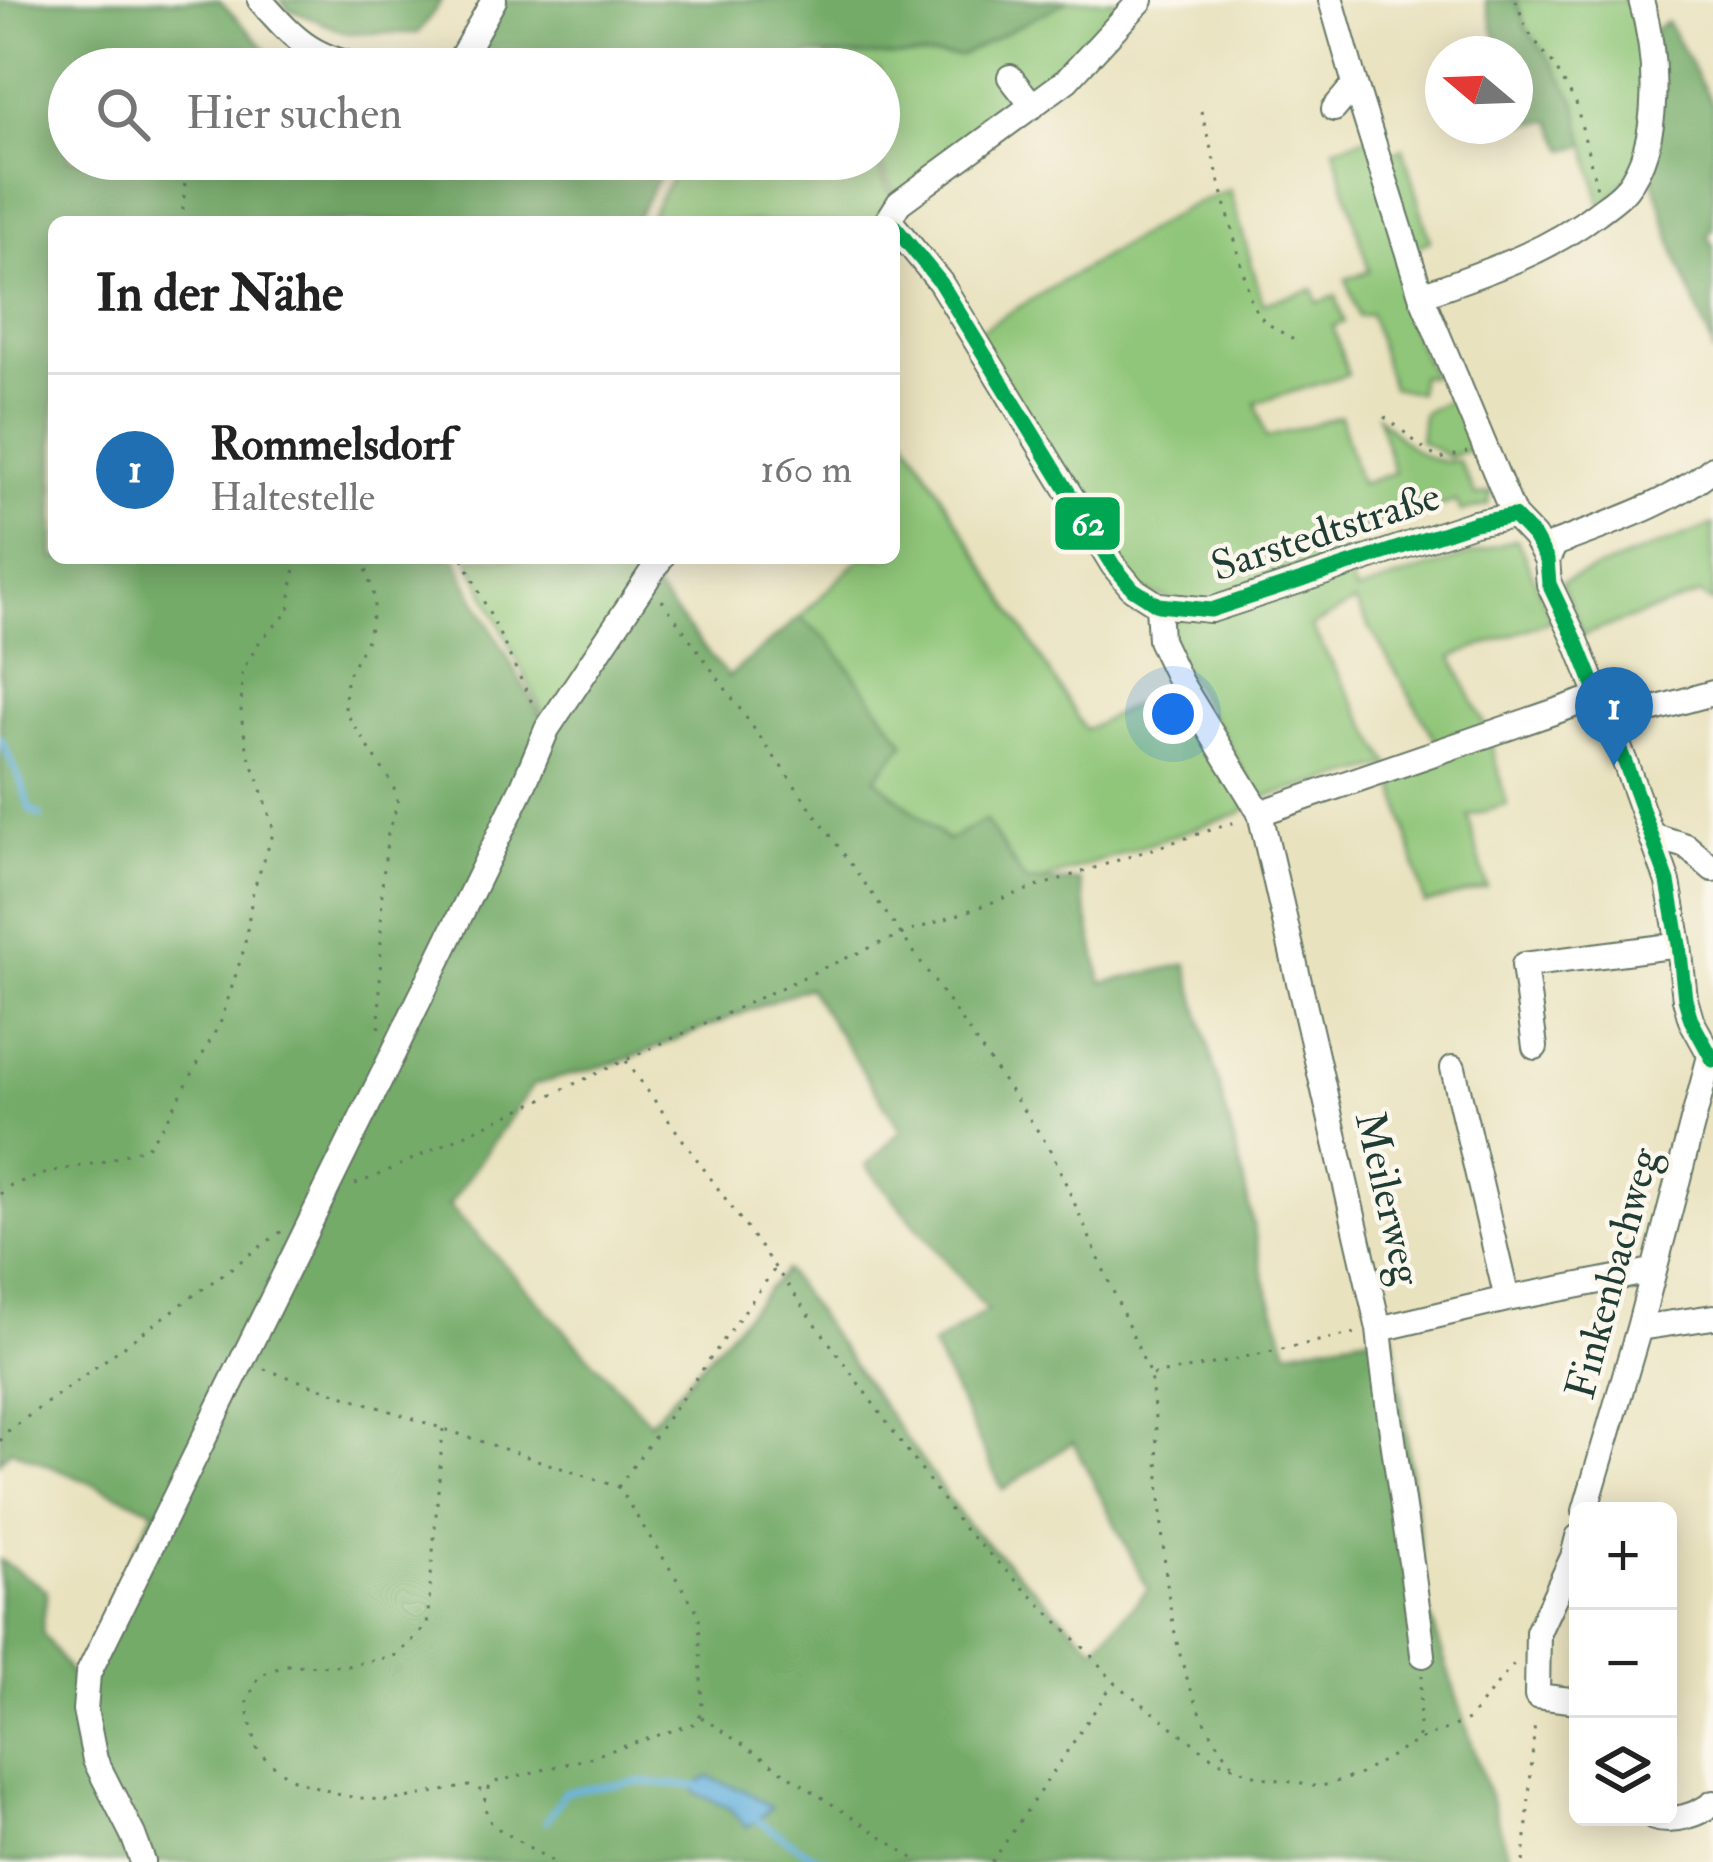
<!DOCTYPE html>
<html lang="de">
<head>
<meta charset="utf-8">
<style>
	body { margin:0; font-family:"IM FELL Double Pica",serif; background:#f6f6f6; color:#222 }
	.controls { position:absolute; right:36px; bottom:36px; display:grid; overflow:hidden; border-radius:18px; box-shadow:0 6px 30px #0003 }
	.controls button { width:108px; height:108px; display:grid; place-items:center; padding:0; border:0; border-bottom:3px solid #e0e0e0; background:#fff; color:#222; font:60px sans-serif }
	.compass { position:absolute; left:1425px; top:36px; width:108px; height:108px; border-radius:50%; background:#fff; box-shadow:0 6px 30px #0003; rotate:289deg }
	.you { position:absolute; left:1173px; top:714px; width:42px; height:42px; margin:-30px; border:9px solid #fff; border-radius:50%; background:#1a73e8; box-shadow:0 0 0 18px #1a73e833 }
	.badge { display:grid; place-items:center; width:78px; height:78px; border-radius:50%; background:#1f6fb2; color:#fff; font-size:39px; font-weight:700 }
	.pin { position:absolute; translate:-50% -99px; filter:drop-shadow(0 3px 6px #0008) }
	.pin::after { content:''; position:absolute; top:63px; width:42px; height:36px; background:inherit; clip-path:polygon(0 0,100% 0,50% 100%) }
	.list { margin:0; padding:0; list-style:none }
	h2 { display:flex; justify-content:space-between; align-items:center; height:156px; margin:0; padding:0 48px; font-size:51px }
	h2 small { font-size:39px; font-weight:400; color:#767676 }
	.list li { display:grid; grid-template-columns:78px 1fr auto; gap:36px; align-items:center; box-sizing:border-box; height:192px; padding:0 48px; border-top:3px solid #e0e0e0 }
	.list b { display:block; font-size:45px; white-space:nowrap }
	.list p { margin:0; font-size:39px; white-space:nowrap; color:#767676 }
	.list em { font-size:39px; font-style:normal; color:#767676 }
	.icon { flex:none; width:66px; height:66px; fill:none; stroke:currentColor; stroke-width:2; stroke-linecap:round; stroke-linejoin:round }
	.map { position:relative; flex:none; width:1713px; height:1862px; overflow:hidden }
	.search { position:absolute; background:#fff; box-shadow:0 6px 30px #0003; left:48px; top:48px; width:852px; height:132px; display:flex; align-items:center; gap:30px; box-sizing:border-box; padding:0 42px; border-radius:66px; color:#767676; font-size:45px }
	.panel { position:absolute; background:#fff; box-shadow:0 6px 30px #0003; left:48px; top:216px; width:852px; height:348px; border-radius:18px }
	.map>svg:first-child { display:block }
	.green { fill:#90c679; stroke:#588256; stroke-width:3 }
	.forest { fill:#74ab69; stroke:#4a744e; stroke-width:3; fill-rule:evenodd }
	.water { fill:#63b0dd; stroke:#417688; stroke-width:3 }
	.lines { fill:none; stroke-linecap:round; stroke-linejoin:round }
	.stream { stroke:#63b0dd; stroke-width:6 }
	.minor-casing { stroke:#667765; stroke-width:28 }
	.path { stroke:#667765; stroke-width:3; stroke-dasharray:3 9; stroke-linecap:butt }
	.minor { stroke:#fff; stroke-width:24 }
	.bus-1-casing { stroke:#fbf7ec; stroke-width:24 }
	.bus-1 { stroke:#00a651; stroke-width:15 }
	.labels { text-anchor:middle; stroke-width:9; stroke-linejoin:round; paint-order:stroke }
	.street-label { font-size:42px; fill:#1f3d34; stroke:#fbf7ec }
	.line-badge { stroke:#fbf7ec; stroke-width:4.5 }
	.badge-label { font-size:33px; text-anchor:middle; font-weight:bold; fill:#fff }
</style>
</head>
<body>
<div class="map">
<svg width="1713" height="1862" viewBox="0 0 1713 1862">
	<rect width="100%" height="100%" fill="#fbf7ec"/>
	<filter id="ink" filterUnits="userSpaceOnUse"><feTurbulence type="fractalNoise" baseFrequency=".00833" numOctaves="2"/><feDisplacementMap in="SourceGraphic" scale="24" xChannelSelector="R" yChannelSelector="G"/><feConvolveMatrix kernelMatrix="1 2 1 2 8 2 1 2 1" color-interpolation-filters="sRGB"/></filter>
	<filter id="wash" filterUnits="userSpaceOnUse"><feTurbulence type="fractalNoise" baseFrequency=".004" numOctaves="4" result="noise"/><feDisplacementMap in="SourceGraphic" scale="48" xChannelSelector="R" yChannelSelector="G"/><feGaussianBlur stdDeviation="2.7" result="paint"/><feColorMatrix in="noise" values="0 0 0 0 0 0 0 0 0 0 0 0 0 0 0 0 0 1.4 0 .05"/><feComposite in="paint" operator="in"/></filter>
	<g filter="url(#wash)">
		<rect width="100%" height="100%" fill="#e9e2bf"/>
		<path class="green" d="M1069,0H1141L1108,38L899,203L879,159V69H833L826,55L960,56Z
			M1516,0H1641L1645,154L1602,210L1576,103L1553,64L1526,29Z
			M1371,136L1378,159L1403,148L1430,241L1407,251L1429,314L1410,325L1432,376H1420L1418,393L1392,388L1370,314L1358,317L1346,279L1369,271L1334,148Z
			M689,159H874L893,200L879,222H646L669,182Z
			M1230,190L1263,303L1313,289L1317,303L1336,296L1344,322L1333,326L1348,375L1256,403L1266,438L1340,416L1360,484L1394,473L1378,417C1403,440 1422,466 1459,461L1476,496L1491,492L1488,505L1461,512L1456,501L1342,536L1350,564L1211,610L1133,589L972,335L1187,207Z
			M1462,393L1485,444L1449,457L1420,441L1423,413Z
			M894,417L1085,730L1173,685L1249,803L1243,812L1038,882H1025L986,821L948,841L874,777L830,642L800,617L861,558H894Z
			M1713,525V603L1701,594L1583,635L1561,582Z
			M1517,539L1552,620L1452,657L1486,728L1438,744L1355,602L1311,627L1390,765L1260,798L1168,644L1166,627L1177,618L1349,574L1356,592Z
			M468,558H657L546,720Z
			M1490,741L1507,805L1468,816L1487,887L1425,904L1392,773Z"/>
		<path class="forest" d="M0,0H219L273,57L293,69H69V159H675L658,178L634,222H54V558H456L466,582L547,728L647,579L728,677L800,617L830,642L905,743L875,778L947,841L985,820L1026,882L1080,881L1102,983L1187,964L1242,1173L1264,1277L1288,1350L1393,1332L1428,1609L1511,1862H0V1560L47,1590L42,1632L75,1680L111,1598L154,1510L10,1449L0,1462ZM808,987L901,1130L866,1166L987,1310L932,1346L1003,1490L1073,1442L1148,1589L1095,1648L967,1524L785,1270L650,1422L449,1205L533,1085L625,1060Z
			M281,0H442L418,33H347L288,9Z
			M497,0H1069L960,56L806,55L782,69H466Z
			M1485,0H1516L1526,29L1553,64L1576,103L1586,145L1566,150L1552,121L1522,124L1515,101V54H1501Z
			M1667,22L1713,104V229L1707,235L1713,246V355L1712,346L1678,261L1645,154L1651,32Z"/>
		<path class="water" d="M708,1777L748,1792L771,1808L747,1828L730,1809L695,1792L696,1785Z"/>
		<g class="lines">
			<path class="stream" d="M0,738C11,763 24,783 30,810L41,816
				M752,1817L813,1856L833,1862
				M546,1822L564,1792L637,1782L699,1786"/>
		</g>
	</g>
	<g filter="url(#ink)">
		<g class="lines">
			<g class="minor-casing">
				<path id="minor" d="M260,0C298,44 315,59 373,69
					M1331,0L1355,84L1334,109
					M450,69L461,58L494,0
					M1010,77L1033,106
					M1355,84L1421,295
					M887,222L899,203L1067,80L1141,0
					M894,226L940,282L1113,565L1133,589L1158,605L1211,610L1474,523L1514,516L1534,537L1547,560L1549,584L1577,643L1626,765L1668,882L1679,945L1685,999L1691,1020L1713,1060
					M1514,516L1421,295C1483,273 1545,254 1597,213C1606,206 1619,198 1626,189C1663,142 1657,54 1641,0
					M1547,560L1555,544C1604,525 1673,503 1713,468
					M1158,605L1160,640L1180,682L1260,813L1379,1329L1507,1299L1652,1271
					M1610,721L1713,693
					M1260,813L1600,696
					M1651,835L1686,846L1713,869
					M1535,1047L1524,965L1679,945
					M1453,1068L1507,1299
					M1639,1328L1713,1317
					M1379,1329C1390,1438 1411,1546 1423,1655
					M1585,1511L1639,1328L1710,1056
					M1578,1537L1573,1557L1538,1632L1537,1696L1578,1701
					M1654,1817C1673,1823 1698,1815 1713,1803
					M143,1862L133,1835L95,1760L85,1710L88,1674L387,1066L524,784L547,729L661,558"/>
			</g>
			<path class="path" d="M1516,0L1526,29L1553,64L1576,103L1597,189
				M1201,111L1252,305L1265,322L1297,342
				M433,159H452
				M182,222L185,183L193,159
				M1384,417C1405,430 1419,448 1440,459L1467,452
				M363,558L375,600L368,638L346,678L345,711L393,785L398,803L388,832L382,886L379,1036
				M463,558L535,709
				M662,600L916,955L1051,1150L1150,1375C1167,1491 1151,1623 1209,1729C1216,1742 1226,1754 1235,1767
				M626,1061L963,1528L1090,1654L1114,1682L1214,1759L1257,1776L1319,1787L1358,1775L1417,1741L1468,1720L1517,1660
				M355,1184L372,1178L830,965L900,935L1027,890L1238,821
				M0,1194L11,1185L54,1171L102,1162L147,1147L167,1120L221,1021L244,949L253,891L274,831L261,786L248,753L241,716L242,671L260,641L289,611L295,566L293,558
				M264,1369L618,1487L699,1614L702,1710L696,1723L585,1759L491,1783L483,1804L492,1825L554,1862
				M1152,1375L1204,1366L1360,1332
				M443,1429L427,1626L397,1655L347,1666L286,1665L259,1676L246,1704L258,1752L288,1777L343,1796L390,1801L469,1786L486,1792
				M0,1441L8,1431L282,1231
				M618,1487L774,1270
				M701,1717L919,1862
				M1418,1737L1422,1675
				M992,1862L1112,1685
				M1524,1862L1535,1720"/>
			<use href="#minor" class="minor"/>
			<g class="bus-1-casing">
				<path id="bus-1" d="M894,226L940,282L1113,565L1133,589L1158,605L1211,610L1474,523L1514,516L1534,537L1547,560L1549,584L1577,643L1626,765L1668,882L1679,945L1685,999L1691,1020L1713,1060"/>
			</g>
			<use href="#bus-1" class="bus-1"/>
		</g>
	</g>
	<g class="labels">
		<g class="street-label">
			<text transform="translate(1325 530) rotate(-18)" y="15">Sarstedtstraße</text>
			<text transform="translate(1390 1198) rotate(77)" y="15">Meilerweg</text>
			<text transform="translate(1611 1273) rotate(-75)" y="15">Finkenbachweg</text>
		</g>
	</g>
	<rect class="line-badge" x="1053" y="495" width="69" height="57" rx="12" fill="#00a651"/>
	<g class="badge-label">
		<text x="1088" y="535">62</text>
	</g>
</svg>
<div class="controls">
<button>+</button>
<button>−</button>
<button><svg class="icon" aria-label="layers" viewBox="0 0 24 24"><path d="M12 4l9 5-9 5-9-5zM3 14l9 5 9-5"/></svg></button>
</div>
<svg class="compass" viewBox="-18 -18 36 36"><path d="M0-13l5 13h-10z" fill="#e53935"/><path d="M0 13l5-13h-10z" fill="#767676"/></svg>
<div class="you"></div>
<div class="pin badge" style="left:1614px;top:766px">1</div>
<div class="search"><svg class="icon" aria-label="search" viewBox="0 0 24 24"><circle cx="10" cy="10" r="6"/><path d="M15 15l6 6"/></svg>Hier suchen</div>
<section class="panel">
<h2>In der Nähe<small></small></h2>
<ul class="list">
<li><span class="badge">1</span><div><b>Rommelsdorf</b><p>Haltestelle</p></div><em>160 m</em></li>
</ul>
</section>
</div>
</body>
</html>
